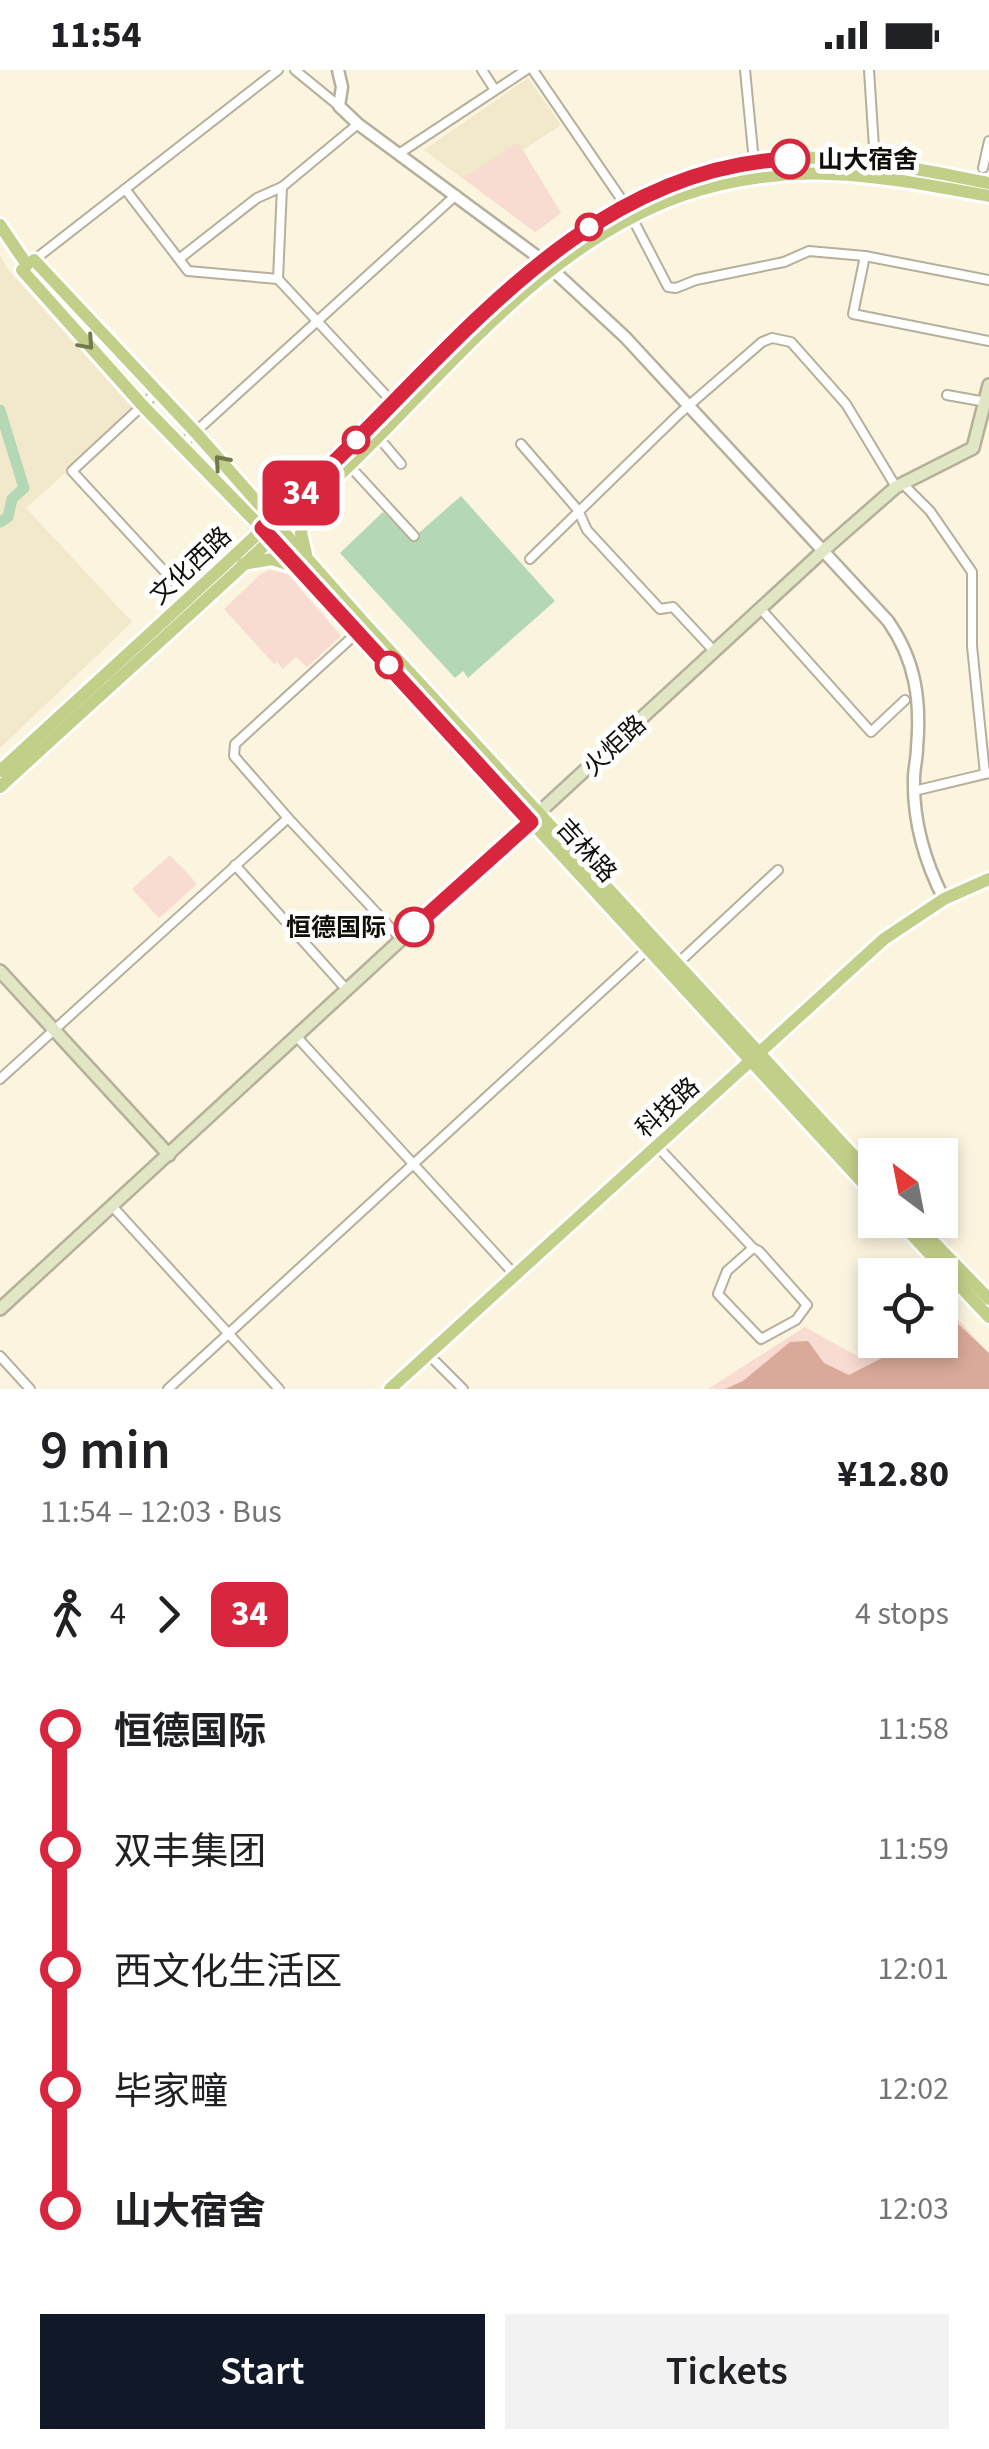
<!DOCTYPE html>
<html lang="en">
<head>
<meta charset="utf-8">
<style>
  body { margin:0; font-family:"Source Sans 3","Noto Sans SC",sans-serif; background:#f2f2f2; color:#202124; height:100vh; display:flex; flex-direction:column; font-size:38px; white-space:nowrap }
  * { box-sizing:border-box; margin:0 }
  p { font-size:32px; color:#757577 }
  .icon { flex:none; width:55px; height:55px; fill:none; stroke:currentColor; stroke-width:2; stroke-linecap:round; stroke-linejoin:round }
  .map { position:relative; height:1319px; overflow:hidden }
  .sheet { display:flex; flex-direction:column; background:#fff; flex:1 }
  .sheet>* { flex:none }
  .badge { padding:0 20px; border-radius:15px; font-size:35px; line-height:65px }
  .needle { width:65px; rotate:328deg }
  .buttons { position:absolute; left:858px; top:1068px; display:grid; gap:20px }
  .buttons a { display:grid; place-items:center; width:100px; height:100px; border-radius:0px; background:#fff; box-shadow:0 5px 15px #0003; font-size:50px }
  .map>.badge { position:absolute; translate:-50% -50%; box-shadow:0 0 0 5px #fff }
  .legs { display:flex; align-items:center; gap:15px; height:110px; padding:0 40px; font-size:32px }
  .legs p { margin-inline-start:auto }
  .head { display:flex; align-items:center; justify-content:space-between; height:170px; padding:0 40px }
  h1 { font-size:55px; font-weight:600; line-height:75px }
  .action { display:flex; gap:20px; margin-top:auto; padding:20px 40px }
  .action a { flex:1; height:115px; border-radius:0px; background:#111827; color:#fff; font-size:40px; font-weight:600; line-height:115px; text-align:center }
  .action a+a { background:#f2f2f2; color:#202124 }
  ul { padding:0 40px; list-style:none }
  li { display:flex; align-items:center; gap:35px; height:120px; font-size:38px }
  li i { display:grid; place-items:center; width:15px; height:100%; margin:0 12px; background:currentColor }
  li i::after { content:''; width:25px; height:25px; margin:-12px; border:8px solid; border-radius:50%; background:#fff }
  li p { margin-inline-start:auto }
  li:first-child i { background:linear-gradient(#0000 50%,currentColor 0) }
  li:last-child i { background:linear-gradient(currentColor 50%,#0000 0) }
  .status { display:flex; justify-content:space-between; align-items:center; height:70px; padding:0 50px; background:#fff; direction:ltr }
  .status svg { height:28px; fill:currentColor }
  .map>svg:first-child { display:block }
  .built { fill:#f2e9cc }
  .green { fill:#f8dbd1 }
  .forest { fill:#d9a999 }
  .water { fill:#b4d8b5 }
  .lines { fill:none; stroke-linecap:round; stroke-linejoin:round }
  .river { stroke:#b4d8b5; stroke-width:11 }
  .minor-casing { stroke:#b6af9b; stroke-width:12 }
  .tertiary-casing { stroke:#b6af9b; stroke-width:15 }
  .secondary-casing { stroke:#b6af9b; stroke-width:16 }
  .primary-casing { stroke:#fff; stroke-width:18 }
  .minor { stroke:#fff; stroke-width:8 }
  .tertiary { stroke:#fff; stroke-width:10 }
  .secondary { stroke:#e1e7c4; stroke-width:11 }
  .primary { stroke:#c2cf88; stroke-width:12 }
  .oneway { stroke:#72794e }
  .line-1-casing { stroke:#fff; stroke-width:22 }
  .line-1 { stroke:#d7263d; stroke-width:15 }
  .stop-1-dot { fill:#fff; stroke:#d7263d; stroke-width:5 }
  .labels { text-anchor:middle; stroke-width:10; stroke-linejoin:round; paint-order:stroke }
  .stop-label { font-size:25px; font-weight:bold; fill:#110f08; stroke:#fff; text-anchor:start }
  .street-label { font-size:25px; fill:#110f08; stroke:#fff }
</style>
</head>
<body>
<div class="status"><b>11:54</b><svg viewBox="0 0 49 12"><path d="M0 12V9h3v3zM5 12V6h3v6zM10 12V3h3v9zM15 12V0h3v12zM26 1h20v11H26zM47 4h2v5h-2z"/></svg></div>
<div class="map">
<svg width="989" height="1319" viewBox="0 0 989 1319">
  <rect width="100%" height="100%" fill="#fbf4de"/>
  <!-- built -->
  <g class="built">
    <polygon points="528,8 561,55 523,80 561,143 535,162 424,80"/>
    <polygon points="0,185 9,201 135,340 26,438 132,552 0,678"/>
  </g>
  <!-- green -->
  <g class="green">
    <polygon points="518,73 561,143 535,162 463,108"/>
    <polygon points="270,500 288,504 341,566 307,597 296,587 283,599 277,592 274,594 224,539 261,504"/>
    <polygon points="170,785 197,814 159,848 132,819"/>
    <polygon points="940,1229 989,1284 989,1319 708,1319 805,1257 859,1287 882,1270 940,1270"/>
  </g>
  <!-- forest -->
  <polygon class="forest" points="940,1237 989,1283 989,1319 725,1319 743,1311 790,1272 808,1271 824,1293 849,1305 882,1288 902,1270 940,1270"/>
  <!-- water -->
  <polygon class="water" points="461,426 555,531 468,608 463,601 455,608 340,483 383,442 412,469"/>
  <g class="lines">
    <!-- river -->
    <polyline class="river" points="0,340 24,418 12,429 8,447 0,452"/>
    <defs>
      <g id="minor">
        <polyline points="295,0 339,36"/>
        <polyline points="482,0 495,20"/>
        <polyline points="533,0 626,136 668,217 676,218 696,210 784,192 809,181 865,186 989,210"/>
        <polyline points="745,0 754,92"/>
        <polyline points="869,0 874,78 871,105"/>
        <polyline points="400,83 526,0"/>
        <polyline points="983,98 989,71"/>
        <polyline points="125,119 188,201 278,209 395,335"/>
        <polyline points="865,186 853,244 989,271"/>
        <polyline points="179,189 257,128 282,117 358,54"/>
        <polyline points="34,190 278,0"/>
        <polyline points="278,209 282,117"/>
        <polyline points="157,322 72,401 190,529"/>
        <polyline points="947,325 986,332"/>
        <polyline points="521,374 578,440 587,460 660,539 673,537 714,581"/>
        <polyline points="181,375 456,125"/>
        <polyline points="385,375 401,394"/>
        <polyline points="347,393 414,466"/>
        <polyline points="902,413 930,441 972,502 972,576 985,704"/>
        <polyline points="530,489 679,344 762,272 772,268 791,272 846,334 896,417"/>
        <polyline points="760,538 871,662 905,630"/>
        <polyline points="914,721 989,703"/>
        <polyline points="288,748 401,869"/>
        <polyline points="235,795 346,919"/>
        <polyline points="677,894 778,800"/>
        <polyline points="296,966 515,1205"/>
        <polyline points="0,1009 288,748 234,686 235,674 359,561"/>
        <polyline points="658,1077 753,1178 759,1181 807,1235 796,1250 761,1269 718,1224 727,1201 753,1178"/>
        <polyline points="113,1137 279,1319"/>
        <polyline points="428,1284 463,1319"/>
        <polyline points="0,1286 30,1319"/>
        <polyline points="168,1319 649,878"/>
      </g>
      <path id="tertiary" d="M338,0l4,17 -3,19 19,18 184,136 83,77 263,284c28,40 33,80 29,127 0,10 -3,20 -3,31 -1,41 11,83 30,120"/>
      <g id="secondary">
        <polyline points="0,901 169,1085"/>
        <polyline points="0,1239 824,480 896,417 973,378 989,315"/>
      </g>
      <g id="primary">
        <polyline points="0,155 27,195"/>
        <polyline points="34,190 197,364 365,554 875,1109"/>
        <polyline points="22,200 143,336 254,450 875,1126"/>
        <polyline points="306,484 301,463 308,436"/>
        <polyline points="243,494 272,489 296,497"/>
        <path d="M0,701c113,-104 228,-207 339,-314 120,-114 213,-242 381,-288 91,-25 180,-3 269,14"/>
        <path d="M0,717c117,-108 237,-213 351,-323 101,-98 195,-221 332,-269 110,-37 196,-19 306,1"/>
        <polyline points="898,1150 989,1247"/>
        <polyline points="912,1150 989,1229"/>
        <polyline points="390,1319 884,869 944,829 989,809"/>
      </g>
    </defs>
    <!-- minor casing -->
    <use href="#minor" class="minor-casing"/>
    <!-- tertiary casing -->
    <use href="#tertiary" class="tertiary-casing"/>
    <!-- secondary casing -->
    <use href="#secondary" class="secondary-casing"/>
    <!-- primary casing -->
    <use href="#primary" class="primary-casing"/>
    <!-- minor -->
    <use href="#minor" class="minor"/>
    <!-- tertiary -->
    <use href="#tertiary" class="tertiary"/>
    <!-- secondary -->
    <use href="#secondary" class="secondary"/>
    <!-- primary -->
    <use href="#primary" class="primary"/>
  </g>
  <!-- one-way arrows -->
  <defs><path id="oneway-chevron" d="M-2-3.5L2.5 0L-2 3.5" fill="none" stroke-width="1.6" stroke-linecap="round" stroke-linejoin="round" transform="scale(2.5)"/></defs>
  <g class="oneway">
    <use href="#oneway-chevron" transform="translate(87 273) rotate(48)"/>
    <use href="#oneway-chevron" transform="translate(221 392) rotate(-131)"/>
  </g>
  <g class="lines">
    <defs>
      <path id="line-1" d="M414,857l117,-105 -269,-294c26,-24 53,-47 78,-72 128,-125 255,-289 450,-297"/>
    </defs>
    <!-- line-1 casing -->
    <use href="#line-1" class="line-1-casing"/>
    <!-- line-1 -->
    <use href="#line-1" class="line-1"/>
  </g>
  <!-- markers -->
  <g class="stop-1-dot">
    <circle cx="790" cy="89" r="18"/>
    <circle cx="589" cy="157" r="12"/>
    <circle cx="356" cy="370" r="12"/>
    <circle cx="389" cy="595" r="12"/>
    <circle cx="414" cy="857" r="18"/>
  </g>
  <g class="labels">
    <!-- stop labels -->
    <g class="stop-label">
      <text x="818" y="98">山大宿舍</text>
      <text x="386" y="866" text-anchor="end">恒德国际</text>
    </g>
    <!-- street labels -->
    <g class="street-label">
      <text transform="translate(190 495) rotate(-43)" y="9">文化西路</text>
      <text transform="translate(614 675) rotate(-43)" y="9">火炬路</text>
      <text transform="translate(587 780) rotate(48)" y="9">吉林路</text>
      <text transform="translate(667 1037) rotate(-42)" y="9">科技路</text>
    </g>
  </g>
</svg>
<div class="buttons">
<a><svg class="needle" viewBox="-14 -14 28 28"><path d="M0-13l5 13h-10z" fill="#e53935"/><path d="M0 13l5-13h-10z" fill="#757577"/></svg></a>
<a><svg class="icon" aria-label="locate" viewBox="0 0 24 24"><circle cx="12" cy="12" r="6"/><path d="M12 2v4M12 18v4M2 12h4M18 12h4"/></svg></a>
</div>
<b class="badge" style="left:301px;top:423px;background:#d7263d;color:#fff">34</b>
</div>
<section class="sheet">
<div class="head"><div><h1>9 min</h1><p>11:54 – 12:03 · Bus</p></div><b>¥12.80</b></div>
<div class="legs"><svg class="icon" aria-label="walk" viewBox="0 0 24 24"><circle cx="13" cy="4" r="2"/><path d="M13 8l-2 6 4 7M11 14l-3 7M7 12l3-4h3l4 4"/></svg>4<svg class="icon" aria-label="forward" viewBox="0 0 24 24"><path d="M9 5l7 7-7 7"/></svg><b class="badge" style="background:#d7263d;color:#fff">34</b><p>4 stops</p></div>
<ul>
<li><i style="color:#d7263d"></i><b>恒德国际</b><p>11:58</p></li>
<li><i style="color:#d7263d"></i><span>双丰集团</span><p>11:59</p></li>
<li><i style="color:#d7263d"></i><span>西文化生活区</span><p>12:01</p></li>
<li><i style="color:#d7263d"></i><span>毕家疃</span><p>12:02</p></li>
<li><i style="color:#d7263d"></i><b>山大宿舍</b><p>12:03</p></li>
</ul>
<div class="action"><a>Start</a><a>Tickets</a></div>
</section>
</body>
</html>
